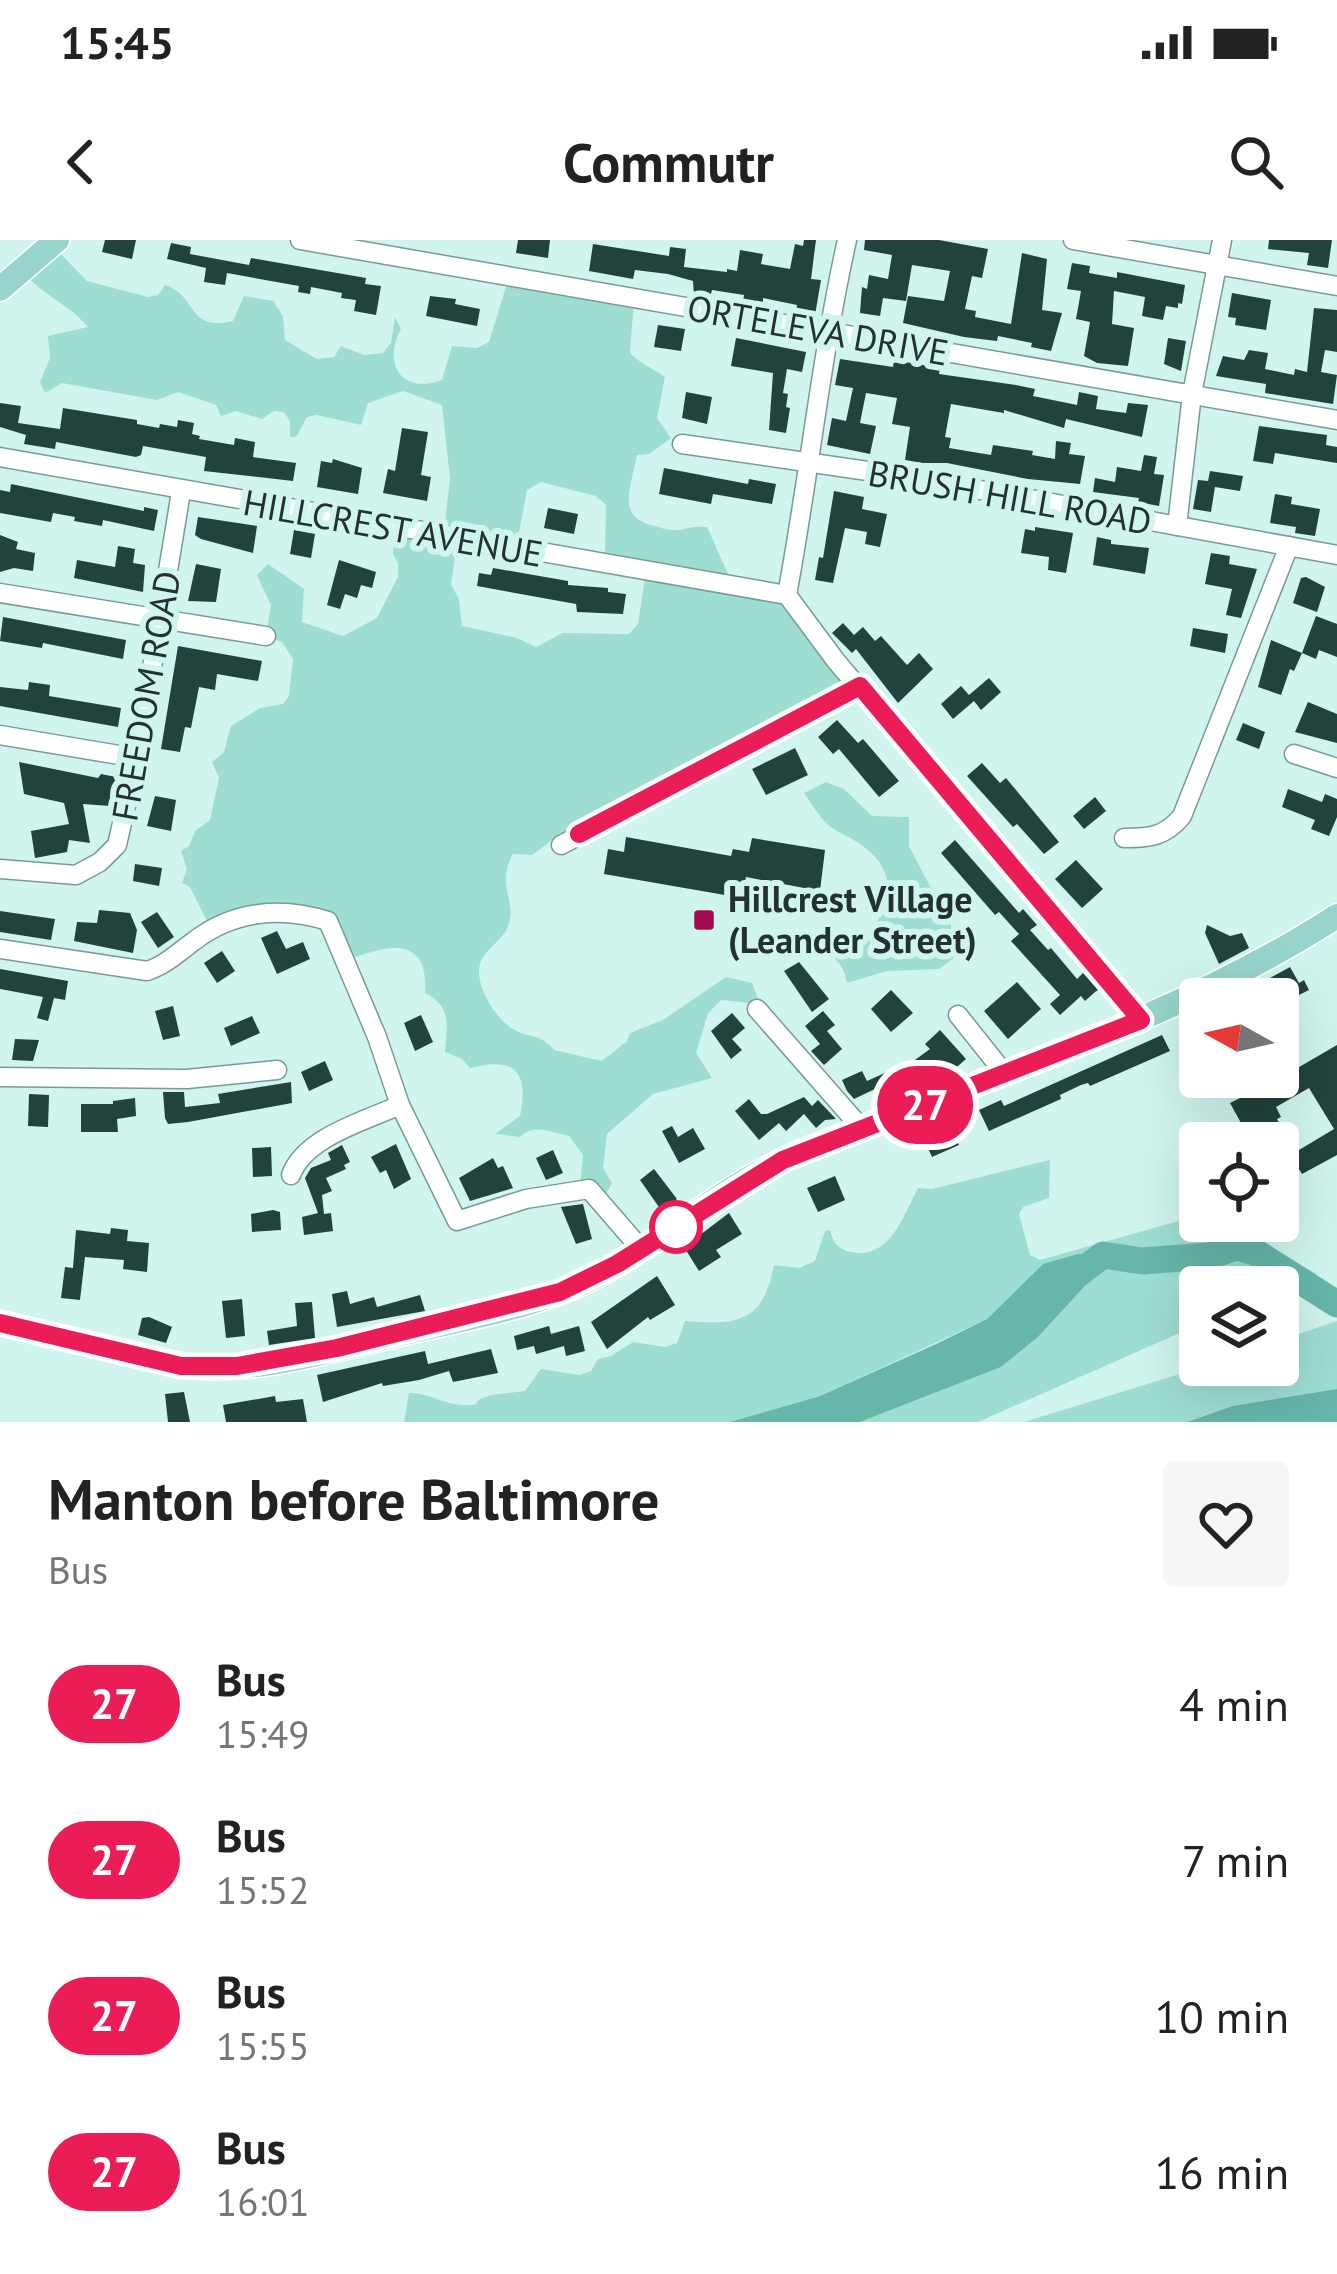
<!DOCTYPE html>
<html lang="en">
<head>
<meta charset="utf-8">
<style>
  body { margin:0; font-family:"PT Sans",sans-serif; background:#f6f6f6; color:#222; height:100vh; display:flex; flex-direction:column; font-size:45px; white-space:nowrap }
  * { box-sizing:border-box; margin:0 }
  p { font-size:39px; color:#767676 }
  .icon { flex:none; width:66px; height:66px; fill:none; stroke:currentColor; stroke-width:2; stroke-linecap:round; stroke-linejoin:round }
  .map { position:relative; height:1182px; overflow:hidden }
  .details { display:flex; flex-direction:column; background:#fff; flex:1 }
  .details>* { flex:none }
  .badge { padding:0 24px; border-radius:39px; font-size:42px; line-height:78px }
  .needle { width:78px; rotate:278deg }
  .fabs { position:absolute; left:1179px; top:738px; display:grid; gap:24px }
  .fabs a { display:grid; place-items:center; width:120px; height:120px; border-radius:12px; background:#fff; box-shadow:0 12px 48px #0002; font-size:60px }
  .map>.badge { position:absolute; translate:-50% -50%; box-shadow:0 0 0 6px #fff }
  .round { display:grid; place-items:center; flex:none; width:126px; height:126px; border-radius:12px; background:#f6f6f6 }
  .summary { display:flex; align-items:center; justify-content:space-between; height:204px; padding:0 48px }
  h1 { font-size:57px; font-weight:700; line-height:90px }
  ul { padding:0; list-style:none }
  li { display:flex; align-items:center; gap:36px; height:156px; padding:0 48px }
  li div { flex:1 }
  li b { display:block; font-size:45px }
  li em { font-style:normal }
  li .badge { min-width:132px; font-weight:700; text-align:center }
  .status { display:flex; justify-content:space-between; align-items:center; height:84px; padding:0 60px; background:#fff; direction:ltr }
  .status svg { height:33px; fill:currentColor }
  header { display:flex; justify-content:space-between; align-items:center; height:156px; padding:0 48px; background:#fff; font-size:54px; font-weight:700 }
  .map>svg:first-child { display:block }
  .green { fill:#9eddd2; fill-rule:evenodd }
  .water { fill:#66b6aa }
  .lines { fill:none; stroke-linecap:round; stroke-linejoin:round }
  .river { stroke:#66b6aa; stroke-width:27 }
  .building { fill:#22423d; fill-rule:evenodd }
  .minor-casing { stroke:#789b95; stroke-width:21 }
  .major-casing { stroke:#fff; stroke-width:27 }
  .minor { stroke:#fff; stroke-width:18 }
  .major { stroke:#97d4cb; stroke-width:24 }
  .line-casing { stroke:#fff; stroke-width:27 }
  .line { stroke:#ea1d57; stroke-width:18 }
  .poi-dot { fill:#a20d4f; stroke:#d0f5ee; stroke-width:4.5 }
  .stop-dot { fill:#fff; stroke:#ea1d57; stroke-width:6 }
  .labels { text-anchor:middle; stroke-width:12; stroke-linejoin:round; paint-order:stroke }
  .street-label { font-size:36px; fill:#24322f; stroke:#d0f5ee }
  .poi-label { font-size:36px; font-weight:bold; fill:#24322f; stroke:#d0f5ee; text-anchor:start }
</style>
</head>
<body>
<div class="status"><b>15:45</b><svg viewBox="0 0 49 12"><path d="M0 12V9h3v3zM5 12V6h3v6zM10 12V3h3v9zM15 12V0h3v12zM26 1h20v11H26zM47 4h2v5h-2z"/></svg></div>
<header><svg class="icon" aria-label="back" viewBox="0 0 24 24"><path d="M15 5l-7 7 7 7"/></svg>Commutr<svg class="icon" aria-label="search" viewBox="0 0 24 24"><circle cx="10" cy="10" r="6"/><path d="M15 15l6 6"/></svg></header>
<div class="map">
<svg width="1337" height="1182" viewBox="0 0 1337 1182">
  <rect width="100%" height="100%" fill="#d0f5ee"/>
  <!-- green -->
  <g class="green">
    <path d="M55,8l32,33 61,16 10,-2 7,-10c34,11 21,47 68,36l11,-25 29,5 10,15 2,24 32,19 17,-2 7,-11 23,9 19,-2 8,-10 4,-26 6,12c-19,35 1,66 41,51l10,-34 25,2 12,-6 20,-65 125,23 -4,53c9,10 24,16 35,24l-8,41 14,20 -22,16 -12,1c-6,34 -23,63 21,72 6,2 14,4 20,3 12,-2 16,-4 29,-3l25,56 53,11 67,93 -300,153 -20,15 -19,-1c-18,33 5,46 -5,72 -5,14 -24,24 -28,38 -6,21 16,55 33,65 15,9 29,5 41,21l48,11 25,-20 3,-8 33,-13 63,-43 26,6 8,21 -39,-4 -13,13 -12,40 16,25 -59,16 -46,40 -4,34 9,15 -8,14 -24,-10 3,-32 -14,-19c-17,-4 -36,-13 -49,1l-25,-3 25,-18c9,-44 -4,-60 -50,-48l-8,-9 -17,-7c2,-26 7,-46 -20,-59 4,-58 -37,-49 -76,-33l-23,-39 -25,-6 -90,14 -21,-42 -8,-4 5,-14 -6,-18 8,-5 6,-15 15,-11 9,-42 -7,-16 12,-10 7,-26 29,-18 23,-4 6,-8 4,-37 -11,-17 -16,-6 5,-31 -14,-30 11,-11 36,25 -2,33 41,14 34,-18 21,-41v-14l-5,-9 2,-27 49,4 6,-53 -8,-73 -39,-14 -35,12 -7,22 -44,-10 -10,2 -11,20h-6v-16l-6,-9 -10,-1 -12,8 -26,-8 -15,5 -5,-11 -38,-13 -21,8 -95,-17 -17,10 -5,-11 10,-24 -2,-22 40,-9c-18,-22 -41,-29 -62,-52zM541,242l55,14 10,9 -1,56 41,10 -8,53 -9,10 -66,-1 -27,14 -19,-9 -55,-12 -3,-26 -8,-16 7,-47 59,6 10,-53z"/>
    <path d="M826,542l18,7 28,27 37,1v29l26,50 14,7 2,24 9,8 20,4 -41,30 -52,2 -40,12c-5,-28 -22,-33 -48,-38l13,-5 51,-1c30,-31 37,-68 -3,-95 -11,-8 -23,-11 -33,-20 -9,-9 -16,-21 -23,-31z"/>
    <path d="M1050,920l-1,38 -26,9 -4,7 11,41 10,5 160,-45v6h18l99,53 -39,17v-4h-78v37l-222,98h-118l141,-55 37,-30 46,-50 -41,-23 -56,55 -167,77 -90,26h-326l5,-29c23,0 36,13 58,12 18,0 2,-2 18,-8 11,-4 28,-4 40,-6l16,-22 38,6 12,-4 7,-12 13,-3 22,-14 32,5 12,-4 8,-22c53,4 78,2 89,-56l25,3 16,-7 10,-30 5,-1c3,12 6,17 17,21 41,12 55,-32 71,-63l14,1z"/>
    <polygon points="1337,1081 1337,1182 1024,1182 1209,1125 1278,1125 1278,1101"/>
  </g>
  <!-- water -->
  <g class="water">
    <polygon points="1078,1014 1103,1015 1084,1047 1038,1097 1001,1127 860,1182 730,1182 820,1156 936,1104 987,1079 1043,1024"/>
    <polygon points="1337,1149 1337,1182 1187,1182 1233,1166"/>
  </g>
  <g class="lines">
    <!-- river -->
    <polyline class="river" points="1078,1034 1103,1015 1142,1021 1209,1016 1237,1007 1255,1012 1337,1064"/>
  </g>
  <!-- building -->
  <g class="building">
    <polygon points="105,0 136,0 132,19 102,12"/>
    <polygon points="518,0 550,0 548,18 516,13"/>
    <polygon points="804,0 816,0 811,39 821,40 815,75 796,72 797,65 763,58 763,64 743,62 744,55 712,50 710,57 694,55 693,41 668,34 635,30 633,39 589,31 593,4 669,16 670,7 686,9 684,27 727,32 727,29 737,31 740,10 763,14 761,24 790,29 795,4 803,6"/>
    <polygon points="865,0 939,0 988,9 982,38 972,36 965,69 976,71 975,77 1011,84 1022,13 1047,19 1042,70 1062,73 1051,111 1031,107 1032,103 998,96 997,101 964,97 903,83 908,56 944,61 950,31 912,25 906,61 883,58 880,76 860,73 862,47 867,49 869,35 888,39 892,15 864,10"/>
    <polygon points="1269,0 1332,0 1328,28 1307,25 1309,13 1268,9"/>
    <polygon points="171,3 191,7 190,14 249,25 251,18 366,38 365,44 381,46 376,75 354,71 356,60 341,58 342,53 311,47 310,54 298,52 299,46 227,33 225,45 204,42 206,28 167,19"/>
    <polygon points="1072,23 1090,26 1089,33 1117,38 1117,32 1185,45 1182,64 1178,63 1178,68 1166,66 1163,80 1142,76 1145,57 1114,51 1112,84 1134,88 1128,126 1097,123 1084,116 1090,82 1076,79 1081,51 1067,49"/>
    <polygon points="1232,53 1271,60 1266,90 1235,85 1236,78 1228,77"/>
    <polygon points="430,56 456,59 455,64 480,69 477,86 426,76"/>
    <polygon points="1314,68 1337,70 1337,112 1325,110 1321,132 1337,135 1333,164 1265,153 1266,144 1216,136 1223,116 1244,120 1249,110 1268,113 1265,129 1294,135 1295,129 1307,132"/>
    <polygon points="658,85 685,89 681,111 654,107"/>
    <polygon points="736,98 806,112 802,132 787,129 783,153 788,154 786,167 790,168 786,193 769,190 773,133 731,126"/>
    <polygon points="1168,98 1186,101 1181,131 1164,124"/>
    <polygon points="840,119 893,127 894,120 940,128 939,134 1016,145 1035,149 1033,156 1077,165 1079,152 1098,156 1096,169 1126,173 1128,163 1148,165 1142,197 1066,179 1064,188 1004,170 1004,173 951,164 945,197 951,198 949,208 991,215 993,205 1033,211 1032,215 1055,219 1056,201 1071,203 1069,214 1085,216 1080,244 1028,239 947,223 923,223 905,220 910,187 892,184 897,158 866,153 860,183 876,186 870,214 827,205 832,178 846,181 853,148 835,145"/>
    <polygon points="686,152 712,157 707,184 682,178"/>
    <polygon points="0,163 21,166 18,183 60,189 63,168 137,180 137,184 159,188 160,184 177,187 178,180 194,183 192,194 200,196 199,199 234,205 235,198 255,202 253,217 296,223 293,241 204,231 206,217 143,206 141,215 136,217 56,202 55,209 24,204 26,195 0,187"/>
    <polygon points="1259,186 1327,195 1326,205 1337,207 1337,223 1275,213 1273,224 1253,221"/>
    <polygon points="402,188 428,192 421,235 431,237 427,261 383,253 388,229 395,231"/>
    <polygon points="1144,215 1157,217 1154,234 1164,235 1159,266 1138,262 1139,258 1093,252 1095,238 1115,242 1117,227 1141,231"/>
    <polygon points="333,219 362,228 358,254 317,247 321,221 332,223"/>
    <polygon points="664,228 748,244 749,239 776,244 772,264 713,254 711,264 659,254"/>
    <polygon points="1210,231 1243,236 1240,251 1215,247 1211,272 1193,269 1198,240 1208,241"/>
    <polygon points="11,244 144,271 144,267 158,270 154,291 103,280 102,286 74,281 75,277 53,273 51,282 0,273 0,250 10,252"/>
    <polygon points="834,251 864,257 862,269 887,274 880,307 865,304 867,292 845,288 833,343 815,340 819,317 823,318"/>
    <polygon points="1275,254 1292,257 1291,264 1320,269 1315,296 1295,293 1296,287 1270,283"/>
    <polygon points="548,268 578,274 574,294 544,288"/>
    <polygon points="198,277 257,286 253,313 201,299 195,295"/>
    <polygon points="1035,287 1073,293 1066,333 1048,330 1049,317 1021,313 1025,289 1035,291"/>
    <polygon points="294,290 315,294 311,318 290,314"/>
    <polygon points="0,295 18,302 16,309 35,313 33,331 14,328 0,332"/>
    <polygon points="1097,297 1111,300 1111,304 1149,308 1145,334 1093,325"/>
    <polygon points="118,306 135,309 133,323 145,325 143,352 74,338 77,320 115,327"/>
    <polygon points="1211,313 1230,316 1229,324 1257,329 1241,378 1226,375 1232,349 1205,344"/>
    <polygon points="339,320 376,332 372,348 361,345 357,358 345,354 340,369 327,365"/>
    <polygon points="196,324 221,329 216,362 188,361"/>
    <polygon points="493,328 568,341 568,345 608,348 608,352 626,354 623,374 577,372 576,364 477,346 479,333 491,335"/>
    <polygon points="1306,337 1325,347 1317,372 1293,363 1301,338"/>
    <polygon points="1316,376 1337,384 1337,417 1319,410 1316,419 1302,413"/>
    <polygon points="3,377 126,400 123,419 43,403 42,408 0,401"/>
    <polygon points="843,383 854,395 863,387 875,401 881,396 907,425 919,413 933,429 898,463 856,409 852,413 832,393"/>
    <polygon points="1193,388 1228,394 1225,413 1190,406"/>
    <polygon points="1271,400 1302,413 1294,431 1290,429 1281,455 1258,447"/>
    <polygon points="178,406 262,421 258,441 217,434 215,450 199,447 191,488 185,487 180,512 161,509"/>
    <polygon points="989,438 1001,452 981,470 974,461 953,479 941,464 961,446 969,455"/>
    <polygon points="29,442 50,445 49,456 121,468 118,487 0,466 0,447 28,450"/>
    <polygon points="1308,462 1337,474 1337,503 1295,492"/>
    <polygon points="837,480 858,503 863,499 899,541 879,557 839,509 833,514 818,497"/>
    <polygon points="1243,483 1265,492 1259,509 1236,500"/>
    <polygon points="795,508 808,535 766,555 752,529"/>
    <polygon points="19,522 98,538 101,534 116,537 110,566 83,564 90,603 69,600 67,612 35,618 31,591 69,584 64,563 24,554"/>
    <polygon points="982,523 1000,543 1006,538 1059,602 1044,614 1017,584 1013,587 967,536"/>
    <polygon points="1288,549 1322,562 1325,554 1337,559 1337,577 1329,596 1311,589 1315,580 1282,567"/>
    <polygon points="155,556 176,560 171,591 147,586"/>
    <polygon points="1095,557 1106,571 1084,589 1073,576"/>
    <polygon points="626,597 731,616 733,609 749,612 752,598 825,610 820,651 746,637 742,658 604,634 608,609 624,612"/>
    <polygon points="955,600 1019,673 1023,669 1037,685 1030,690 1048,710 1051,708 1077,739 1083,733 1098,750 1095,752 1085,761 1081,756 1060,775 1050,764 1060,755 1011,701 1019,694 999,672 995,675 941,613"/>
    <polygon points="1076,620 1103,649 1082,668 1055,639"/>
    <polygon points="135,624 162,628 159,646 133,641"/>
    <polygon points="99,670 130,673 137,690 133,713 74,701 77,682 97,683"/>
    <polygon points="0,671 55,679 51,700 0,692"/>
    <polygon points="157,672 174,697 158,708 141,682"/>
    <polygon points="1207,685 1230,696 1242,693 1249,708 1219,724 1205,693"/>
    <polygon points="277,691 286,709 303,702 310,719 277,734 261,698"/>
    <polygon points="222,711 235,731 217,743 204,723"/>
    <polygon points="799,722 829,759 812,772 784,731"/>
    <polygon points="1290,727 1299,743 1304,740 1309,750 1283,763 1270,738"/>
    <polygon points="0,729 68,741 65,760 54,758 48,781 37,778 43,757 0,749"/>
    <polygon points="1017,742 1041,769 1008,799 984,771"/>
    <polygon points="891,750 913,773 891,792 871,769"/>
    <polygon points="173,766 180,796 163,800 155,771"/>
    <polygon points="823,771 835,785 827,791 842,809 824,825 811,811 820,804 805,786"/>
    <polygon points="732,773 745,788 732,799 742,810 731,819 711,791"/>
    <polygon points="421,775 433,802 415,811 404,783"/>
    <polygon points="252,776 260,793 231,806 224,788"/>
    <polygon points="940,790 966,819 950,833 943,824 911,851 881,863 875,849 854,859 847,851 842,840 862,831 867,841 887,832 889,839 930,809 925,804"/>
    <polygon points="1162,795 1170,811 1090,846 1088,843 1081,845 1060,855 1061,859 989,891 979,870 1001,860 1004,866"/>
    <polygon points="15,799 39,800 33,821 12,820"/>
    <path d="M1337,805v110l-35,19 -7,-11 -17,9v-29h-26l-22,-40 10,-5 -6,-9 10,-6 5,7 29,-13v-4l13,-8 3,5zM1309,848l25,41 -40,24 -17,-34 4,-2 -5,-10z"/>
    <polygon points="325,821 333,840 309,851 301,832"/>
    <polygon points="291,842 292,863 188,882 168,884 165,878 163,852 184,852 185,867 220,863 218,854"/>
    <polygon points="29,854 49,855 48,887 28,886"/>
    <polygon points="804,857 812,866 818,860 836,879 825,880 816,888 804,874 786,891 779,883 759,900 735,871 749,859 761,874 767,874"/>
    <polygon points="135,858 136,876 117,879 118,892 81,892 81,864 113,864 113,861"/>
    <polygon points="672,886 678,897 693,888 705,909 679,923 662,891"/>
    <polygon points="950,886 959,905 932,917 923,897"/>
    <polygon points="396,904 411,939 394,949 386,930 380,933 371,917"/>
    <polygon points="342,905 350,922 344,925 346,929 326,938 332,951 322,955 324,974 331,973 333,991 304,995 302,977 318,973 305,938 311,928 331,920 328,913"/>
    <polygon points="271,907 272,936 253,937 252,908"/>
    <polygon points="553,910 563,933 546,940 536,918"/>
    <polygon points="493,918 498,928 503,926 513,948 470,961 459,938"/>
    <polygon points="654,929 677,959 661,970 640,940"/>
    <polygon points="835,936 845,960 818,972 807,948"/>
    <polygon points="583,964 592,999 576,1004 561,967"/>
    <polygon points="273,970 280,972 281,990 252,992 251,974"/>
    <polygon points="729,973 742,994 716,1010 721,1017 699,1031 684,1007"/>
    <polygon points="111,988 128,990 127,1001 149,1003 147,1032 123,1029 124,1020 85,1017 80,1060 61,1058 65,1027 73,1028 76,990 110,994"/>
    <polygon points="657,1036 675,1065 650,1080 648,1077 607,1109 591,1082"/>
    <polygon points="347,1051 350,1064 374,1057 377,1067 420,1055 425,1071 337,1087 332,1054"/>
    <polygon points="242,1059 245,1096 226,1098 222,1061"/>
    <polygon points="312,1062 315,1098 269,1105 267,1091 297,1086 295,1063"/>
    <polygon points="149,1077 172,1087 166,1103 138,1095 142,1078"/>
    <polygon points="549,1086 551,1094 579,1086 585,1111 566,1116 564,1106 536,1114 534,1106 517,1110 514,1096"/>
    <polygon points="491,1109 498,1133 453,1142 449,1131 419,1140 383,1146 382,1143 323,1162 317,1135 425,1111 428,1124"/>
    <polygon points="184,1152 190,1182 168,1182 165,1154"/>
    <polygon points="275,1156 276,1162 303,1159 307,1182 226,1182 223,1165"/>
  </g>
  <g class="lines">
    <defs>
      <g id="minor">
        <polyline points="300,0 1337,180"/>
        <polyline points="1073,0 1337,46"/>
        <polyline points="682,204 909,237 1337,315"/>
        <polyline points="0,217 787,355"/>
        <polyline points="1177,286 1192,154 1222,0"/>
        <polyline points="0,353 266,396"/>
        <polyline points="787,355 836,421 1141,780"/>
        <path d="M787,355c22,-118 34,-238 60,-355"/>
        <polyline points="0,495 137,518"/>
        <polyline points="1294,514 1337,528"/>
        <path d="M1124,598c25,0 41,-1 58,-22l107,-270"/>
        <polyline points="561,605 860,446"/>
        <polyline points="0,629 76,635 100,622 117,605 137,518 181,252"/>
        <path d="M0,709l147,22c17,-5 32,-19 47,-30 39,-30 86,-35 134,-20l49,116 23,68 57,116 69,-22 63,-10 52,60"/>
        <polyline points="757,769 863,890"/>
        <polyline points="958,775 1005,834"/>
        <polyline points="0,837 187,839 277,830"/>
        <path d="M291,935c14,-38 74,-54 109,-70"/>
      </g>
      <g id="major">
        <polyline points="0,49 57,0"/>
        <path d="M0,1083l180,42c73,11 154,-16 224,-32 67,-16 139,-27 200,-61 66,-36 124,-89 193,-118 182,-76 373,-130 540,-238"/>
      </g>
    </defs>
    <!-- minor casing -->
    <use href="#minor" class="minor-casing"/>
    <!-- major casing -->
    <use href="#major" class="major-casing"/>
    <!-- minor -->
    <use href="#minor" class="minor"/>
    <!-- major -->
    <use href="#major" class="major"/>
  </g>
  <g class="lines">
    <defs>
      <polyline id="line" points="0,1083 181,1126 237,1126 337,1108 560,1052 617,1024 783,920 1141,780 860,446 579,594"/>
    </defs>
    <!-- line casing -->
    <use href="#line" class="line-casing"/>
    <!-- line -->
    <use href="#line" class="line"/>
  </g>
  <!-- markers -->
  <rect class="poi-dot" x="692" y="668" width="24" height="24" rx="6"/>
  <circle class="stop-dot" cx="676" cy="987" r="24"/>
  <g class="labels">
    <!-- street labels -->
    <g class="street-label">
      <text transform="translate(818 90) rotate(10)" y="13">ORTELEVA DRIVE</text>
      <text transform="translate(1010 257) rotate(10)" y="13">BRUSH HILL ROAD</text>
      <text transform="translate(393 288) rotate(10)" y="13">HILLCREST AVENUE</text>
      <text transform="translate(146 456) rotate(-80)" y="13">FREEDOM ROAD</text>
    </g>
    <!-- poi labels -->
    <g class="poi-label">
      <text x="728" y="672">Hillcrest Village<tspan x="728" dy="41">(Leander Street)</tspan></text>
    </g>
  </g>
</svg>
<div class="fabs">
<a><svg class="needle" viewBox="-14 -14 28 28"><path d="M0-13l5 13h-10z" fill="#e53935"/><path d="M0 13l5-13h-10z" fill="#767676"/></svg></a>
<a><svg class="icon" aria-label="locate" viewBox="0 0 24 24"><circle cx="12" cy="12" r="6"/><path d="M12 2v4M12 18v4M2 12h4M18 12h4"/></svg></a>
<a><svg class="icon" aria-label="layers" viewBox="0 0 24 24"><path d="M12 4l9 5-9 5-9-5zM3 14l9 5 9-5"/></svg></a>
</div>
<b class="badge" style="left:925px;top:865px;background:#ea1d57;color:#fff">27</b>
</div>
<section class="details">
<div class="summary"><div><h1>Manton before Baltimore</h1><p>Bus</p></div><a class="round"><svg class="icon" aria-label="heart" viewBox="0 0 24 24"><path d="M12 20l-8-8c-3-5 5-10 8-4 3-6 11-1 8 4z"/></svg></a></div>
<ul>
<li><span class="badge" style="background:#ea1d57;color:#fff">27</span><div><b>Bus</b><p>15:49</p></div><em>4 min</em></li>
<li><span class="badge" style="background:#ea1d57;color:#fff">27</span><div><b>Bus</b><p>15:52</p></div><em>7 min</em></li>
<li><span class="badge" style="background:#ea1d57;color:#fff">27</span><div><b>Bus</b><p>15:55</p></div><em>10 min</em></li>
<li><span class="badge" style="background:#ea1d57;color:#fff">27</span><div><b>Bus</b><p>16:01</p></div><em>16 min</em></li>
</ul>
</section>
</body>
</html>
